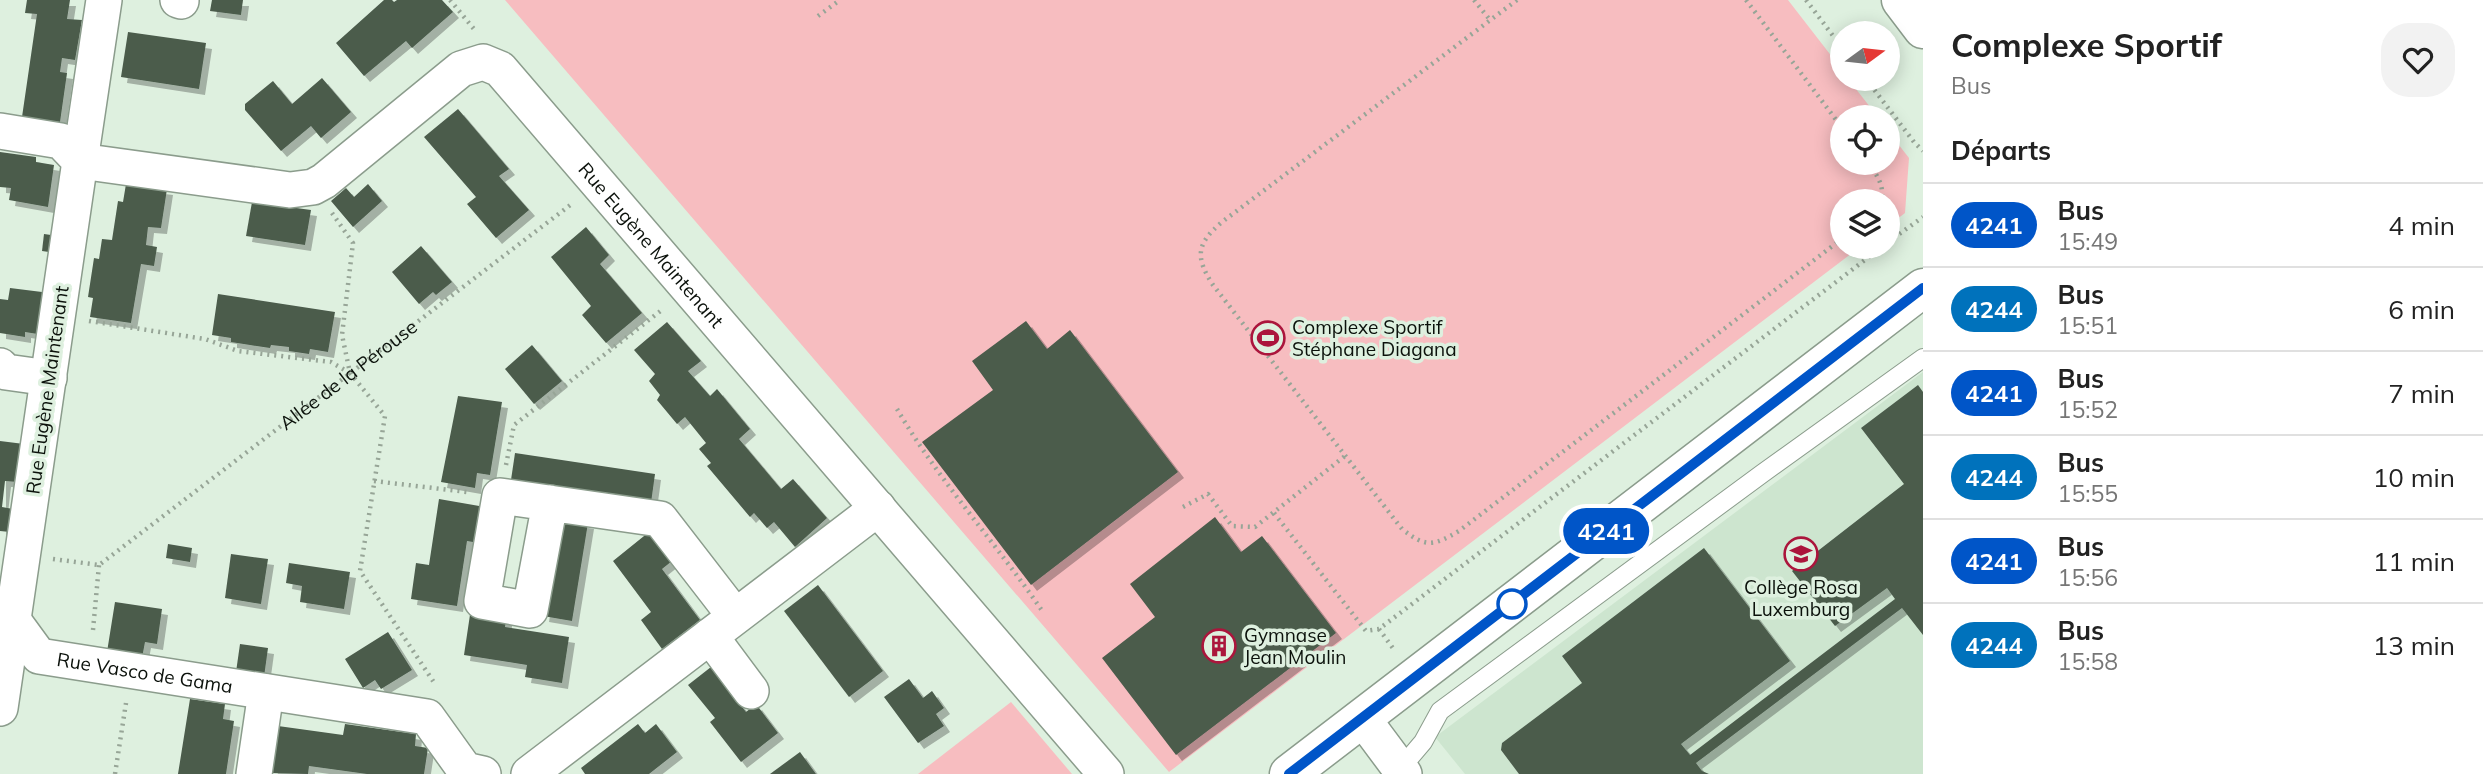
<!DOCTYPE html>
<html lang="fr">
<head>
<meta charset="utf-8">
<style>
  body { margin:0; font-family:Mulish,sans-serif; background:#f2f2f2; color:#222; height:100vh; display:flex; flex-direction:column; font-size:26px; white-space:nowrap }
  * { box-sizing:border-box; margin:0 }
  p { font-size:23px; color:#767676 }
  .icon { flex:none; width:38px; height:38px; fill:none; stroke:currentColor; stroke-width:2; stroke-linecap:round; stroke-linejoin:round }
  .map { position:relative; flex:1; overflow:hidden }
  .panel { display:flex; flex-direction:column; background:#fff; width:560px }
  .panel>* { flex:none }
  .badge { padding:0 14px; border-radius:23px; font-size:24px; line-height:46px }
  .needle { width:46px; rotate:75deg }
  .fabs { position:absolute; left:1830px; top:21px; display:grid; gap:14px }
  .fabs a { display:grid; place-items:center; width:70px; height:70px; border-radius:50%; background:#fff; box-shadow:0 4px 18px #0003; font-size:35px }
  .map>.badge { position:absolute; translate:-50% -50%; box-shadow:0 0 0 4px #fff }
  h2 { padding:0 28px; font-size:26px; line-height:63px }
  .round { display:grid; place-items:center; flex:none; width:74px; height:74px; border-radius:28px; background:#f2f2f2 }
  .overview { display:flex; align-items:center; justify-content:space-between; height:119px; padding:0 28px }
  h1 { font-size:33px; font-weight:700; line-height:52px }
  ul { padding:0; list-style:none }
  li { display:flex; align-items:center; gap:21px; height:84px; padding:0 28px; border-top:2px solid #e0e0e0 }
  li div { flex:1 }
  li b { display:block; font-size:26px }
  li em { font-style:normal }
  li .badge { min-width:77px; font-weight:700; text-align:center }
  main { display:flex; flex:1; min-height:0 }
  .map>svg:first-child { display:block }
  .built { fill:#cde5cf }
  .green { fill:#f7bdc0 }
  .building { fill:#4b5b4c; filter:url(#shadow) }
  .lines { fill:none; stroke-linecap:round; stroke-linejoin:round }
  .service-casing { stroke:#8b9c8c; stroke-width:20 }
  .minor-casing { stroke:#8b9c8c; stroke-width:38 }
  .tertiary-casing { stroke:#8b9c8c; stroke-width:41 }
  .path { stroke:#97a597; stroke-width:4.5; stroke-dasharray:2 5; stroke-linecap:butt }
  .service { stroke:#fff; stroke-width:18 }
  .minor { stroke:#fff; stroke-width:35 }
  .tertiary { stroke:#fff; stroke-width:38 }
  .line-casing { stroke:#fff; stroke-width:16 }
  .line { stroke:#0055c8; stroke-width:10 }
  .stop-dot { fill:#fff; stroke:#0055c8; stroke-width:3.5 }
  .labels { text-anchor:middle; stroke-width:7; stroke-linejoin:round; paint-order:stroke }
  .street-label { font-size:19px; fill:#0b110b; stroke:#def0df }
  .poi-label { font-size:19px; fill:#0b110b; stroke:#def0df; text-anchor:start }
</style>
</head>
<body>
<main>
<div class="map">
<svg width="1923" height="774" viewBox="0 0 1923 774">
  <defs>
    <filter id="shadow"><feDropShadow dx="6" dy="6" stdDeviation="0" flood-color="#0004"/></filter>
  </defs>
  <rect width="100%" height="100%" fill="#def0df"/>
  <!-- built -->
  <polygon class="built" points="1923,372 1923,774 1465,774 1435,737"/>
  <!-- green -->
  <g class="green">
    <polygon points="505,0 1788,0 1843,71 1843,79 1848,79 1878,117 1843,117 1843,163 1888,163 1888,131 1909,158 1905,213 1888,226 1888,201 1843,201 1843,247 1860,247 1169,772"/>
    <polygon points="1011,702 1072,774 918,774"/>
  </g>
  <!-- building -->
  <g class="building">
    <polygon points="27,0 70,0 67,19 82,20 75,60 62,58 60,72 67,73 60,122 22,117 37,14 25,13"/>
    <polygon points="212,0 243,0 241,15 210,11"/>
    <polygon points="384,0 392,0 394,2 397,0 442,0 453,12 412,48 406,41 364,76 336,43"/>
    <polygon points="128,32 206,43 199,89 121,77"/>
    <polygon points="322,78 351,112 321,138 311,126 281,151 245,110 245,104 273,81 292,104"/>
    <polygon points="458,109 509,169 499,176 529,210 496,238 467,204 476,197 424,137"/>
    <polygon points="0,152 36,157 36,162 54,165 48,207 9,200 11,188 0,187"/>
    <polygon points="126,184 167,189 161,228 148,227 146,245 157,247 154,266 141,264 131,323 90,317 93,298 88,297 94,258 99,259 102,239 112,240 118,201 123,202"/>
    <polygon points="368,184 382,201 353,227 331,201 346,188 354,197"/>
    <polygon points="252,202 311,210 305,245 246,236"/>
    <polygon points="586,227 609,255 600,264 642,313 606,343 582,315 591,306 551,257"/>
    <polygon points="44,234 58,236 56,253 42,251"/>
    <polygon points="421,246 452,282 436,295 433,292 419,304 392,272"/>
    <polygon points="10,288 50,293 44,335 25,332 25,337 0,333 0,299 8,300"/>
    <polygon points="218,294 335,312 328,352 310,349 309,354 289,351 289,347 271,345 270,348 250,345 231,342 231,338 212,335"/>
    <polygon points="1026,321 1047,349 1070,330 1178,472 1031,585 922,442 993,390 972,361"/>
    <polygon points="667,322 701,361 688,371 710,396 717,389 750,429 739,439 781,489 793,479 827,518 795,547 774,522 767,528 754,513 750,517 707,466 711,463 699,449 706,443 685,417 677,424 657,400 660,395 649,381 655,374 634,350"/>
    <polygon points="532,345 562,381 534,404 505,369"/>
    <polygon points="1918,385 1923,392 1923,635 1902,608 1696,763 1702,771 1709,774 1519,774 1501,750 1502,743 1582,683 1562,656 1704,548 1790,661 1681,744 1690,755 1895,599 1887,588 1835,626 1792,571 1904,484 1861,428"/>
    <polygon points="458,396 502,402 490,475 477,473 475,488 441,482"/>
    <polygon points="0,441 24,444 18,482 5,481 2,507 13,509 10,532 0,531"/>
    <polygon points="515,453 655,474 651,503 511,480"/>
    <polygon points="439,499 485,507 479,543 467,541 457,606 411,599 416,563 429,565"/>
    <polygon points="1215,517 1241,552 1262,536 1336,633 1176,755 1102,658 1155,617 1130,584"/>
    <polygon points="559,518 588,523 572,621 543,616"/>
    <polygon points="649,532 672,561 662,569 700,620 662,649 641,620 651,612 613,561"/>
    <polygon points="168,544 192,548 190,562 166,558"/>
    <polygon points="231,554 268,559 261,604 225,598"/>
    <polygon points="289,563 350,572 344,609 300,602 302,586 286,583"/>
    <polygon points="818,585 883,671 849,697 784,611"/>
    <polygon points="115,602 162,609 157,644 145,642 142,658 107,652"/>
    <polygon points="471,608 507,614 505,627 569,637 562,683 525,677 527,665 464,655"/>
    <polygon points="388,632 412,670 381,689 375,680 363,688 345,659"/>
    <polygon points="240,644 268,648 264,677 236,672"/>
    <polygon points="711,667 746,712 756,704 778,733 741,762 710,722 715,718 688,685"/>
    <polygon points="909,679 923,698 932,691 944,708 936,714 944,726 918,743 884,697"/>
    <polygon points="190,699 225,704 223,719 234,721 226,774 178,774"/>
    <polygon points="345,724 416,734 415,746 428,748 424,774 367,774 309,766 308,774 271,773 278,726 343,735"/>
    <polygon points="638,724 645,733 656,724 677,752 649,774 585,774 581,768"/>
    <polygon points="800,752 816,774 770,774"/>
  </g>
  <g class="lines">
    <defs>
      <polyline id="service" points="1400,769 1423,742 1440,711 1763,473 1923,358"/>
      <g id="minor">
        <path id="s2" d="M104,0l-24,161 210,29 23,-3 11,-6 137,-112 22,-7 17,7 606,705"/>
        <polyline points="178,0 181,1"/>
        <polyline points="0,131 61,141 80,161 0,708"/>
        <polyline points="0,366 6,372 49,378"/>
        <polyline points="550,503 530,610 482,601 500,496 660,519 735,616"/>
        <path id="s3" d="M2,618l10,1 27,37 388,61 38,53 18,4"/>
        <polyline points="710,636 751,691"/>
        <polyline points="1363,719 1404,774"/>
        <polyline points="254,774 266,692"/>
        <polyline points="529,774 878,508"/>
      </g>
      <g id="tertiary">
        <polyline points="1901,0 1923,29"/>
        <polyline points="1289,774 1923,288"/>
      </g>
    </defs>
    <!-- service casing -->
    <use href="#service" class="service-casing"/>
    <!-- minor casing -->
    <use href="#minor" class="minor-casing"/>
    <!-- tertiary casing -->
    <use href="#tertiary" class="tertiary-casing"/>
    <!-- path -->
    <g class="path">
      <polyline points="450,0 474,29"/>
      <polyline points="1474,0 1490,20"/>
      <path d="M1517,0l-295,222c-26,22 -27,35 -9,63l189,244c24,19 31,17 57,2l384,-293"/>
      <polyline points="1746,0 1843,129"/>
      <polyline points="1806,0 1843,49"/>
      <polyline points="818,16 840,0"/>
      <polyline points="1866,79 1914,142 1923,151"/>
      <path d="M1868,163c9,12 17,23 13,38"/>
      <polyline points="332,213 353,243 342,335 350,373 385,416 360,571 435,684"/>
      <polyline points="1888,242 1923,217"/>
      <polyline points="89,321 205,339 238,351 331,362 350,373"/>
      <path d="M897,409c42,72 99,134 146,203"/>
      <polyline points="506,465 514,425 663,309"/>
      <polyline points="374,481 467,492"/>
      <polyline points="1183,507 1208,494 1232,526 1255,527 1345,456"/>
      <polyline points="1274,513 1366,631 1379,629 1882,247"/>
      <path id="s1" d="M53,559l46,6 474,-362"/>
      <polyline points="1379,629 1395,651"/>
      <polyline points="93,630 99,565"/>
      <polyline points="115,774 126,703"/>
    </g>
    <!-- service -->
    <use href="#service" class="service"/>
    <!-- minor -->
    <use href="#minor" class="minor"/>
    <!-- tertiary -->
    <use href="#tertiary" class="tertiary"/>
  </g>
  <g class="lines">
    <defs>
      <polyline id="line" points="1289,774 1923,288"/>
    </defs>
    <!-- line casing -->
    <use href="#line" class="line-casing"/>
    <!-- line -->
    <use href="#line" class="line"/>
  </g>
  <!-- icons -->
  <defs>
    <symbol id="stadium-ring" viewBox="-11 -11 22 22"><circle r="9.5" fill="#def0df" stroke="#ab153c" stroke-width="1.5"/><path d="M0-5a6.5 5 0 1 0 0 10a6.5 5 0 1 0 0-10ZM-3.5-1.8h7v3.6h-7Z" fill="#ab153c"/></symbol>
    <symbol id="school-ring" viewBox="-11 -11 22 22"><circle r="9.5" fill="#def0df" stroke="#ab153c" stroke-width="1.5"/><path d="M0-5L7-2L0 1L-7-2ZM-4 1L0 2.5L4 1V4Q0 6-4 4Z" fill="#ab153c"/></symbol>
    <symbol id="building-ring" viewBox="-11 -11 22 22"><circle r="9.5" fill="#def0df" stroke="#ab153c" stroke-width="1.5"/><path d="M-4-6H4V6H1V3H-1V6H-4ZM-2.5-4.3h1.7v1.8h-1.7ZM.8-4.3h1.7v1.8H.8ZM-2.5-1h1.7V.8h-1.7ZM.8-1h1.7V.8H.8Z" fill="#ab153c"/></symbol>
  </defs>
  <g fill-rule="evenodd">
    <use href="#stadium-ring" x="1249" y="319" width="38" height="38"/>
    <use href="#school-ring" x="1782" y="535" width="38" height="38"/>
    <use href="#building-ring" x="1200" y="627" width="38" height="38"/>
  </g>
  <!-- markers -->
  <circle class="stop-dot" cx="1512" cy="604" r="14"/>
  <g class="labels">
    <!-- street labels -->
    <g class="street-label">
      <text dy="7" stroke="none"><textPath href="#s2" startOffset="861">Rue Eugène Maintenant</textPath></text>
      <text dy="7" stroke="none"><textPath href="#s1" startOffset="360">Allée de la Pérouse</textPath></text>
      <text transform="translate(47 390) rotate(-82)" y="7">Rue Eugène Maintenant</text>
      <text dy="7" stroke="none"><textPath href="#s3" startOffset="163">Rue Vasco de Gama</textPath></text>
    </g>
    <!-- poi labels -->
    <g class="poi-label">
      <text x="1292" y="334">Complexe Sportif<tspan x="1292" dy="22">Stéphane Diagana</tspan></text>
      <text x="1801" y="594" text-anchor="middle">Collège Rosa<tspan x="1801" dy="22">Luxemburg</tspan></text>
      <text x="1244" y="642">Gymnase<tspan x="1244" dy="22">Jean Moulin</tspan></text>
    </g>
  </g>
</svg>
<div class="fabs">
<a><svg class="needle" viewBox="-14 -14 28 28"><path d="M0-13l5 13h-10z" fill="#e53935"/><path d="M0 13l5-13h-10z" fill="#767676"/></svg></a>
<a><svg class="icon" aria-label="locate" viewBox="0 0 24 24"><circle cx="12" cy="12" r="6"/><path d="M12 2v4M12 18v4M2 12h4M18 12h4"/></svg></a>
<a><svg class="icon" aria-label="layers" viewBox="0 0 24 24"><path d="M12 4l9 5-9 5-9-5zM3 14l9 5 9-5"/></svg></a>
</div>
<b class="badge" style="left:1606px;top:531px;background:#0055c8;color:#fff">4241</b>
</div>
<section class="panel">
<div class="overview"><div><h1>Complexe Sportif</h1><p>Bus</p></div><a class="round"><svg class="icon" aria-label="heart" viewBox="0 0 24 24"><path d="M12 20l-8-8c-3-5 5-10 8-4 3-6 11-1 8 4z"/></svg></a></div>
<h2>Départs</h2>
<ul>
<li><span class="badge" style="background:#0055c8;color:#fff">4241</span><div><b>Bus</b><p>15:49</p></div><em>4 min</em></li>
<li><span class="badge" style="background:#0072bc;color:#fff">4244</span><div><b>Bus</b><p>15:51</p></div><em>6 min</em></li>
<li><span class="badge" style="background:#0055c8;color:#fff">4241</span><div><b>Bus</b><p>15:52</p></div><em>7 min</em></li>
<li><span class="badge" style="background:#0072bc;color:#fff">4244</span><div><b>Bus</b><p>15:55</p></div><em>10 min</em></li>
<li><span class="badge" style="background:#0055c8;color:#fff">4241</span><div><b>Bus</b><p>15:56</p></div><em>11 min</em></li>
<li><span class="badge" style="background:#0072bc;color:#fff">4244</span><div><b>Bus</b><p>15:58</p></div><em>13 min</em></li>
</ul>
</section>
</main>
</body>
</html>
